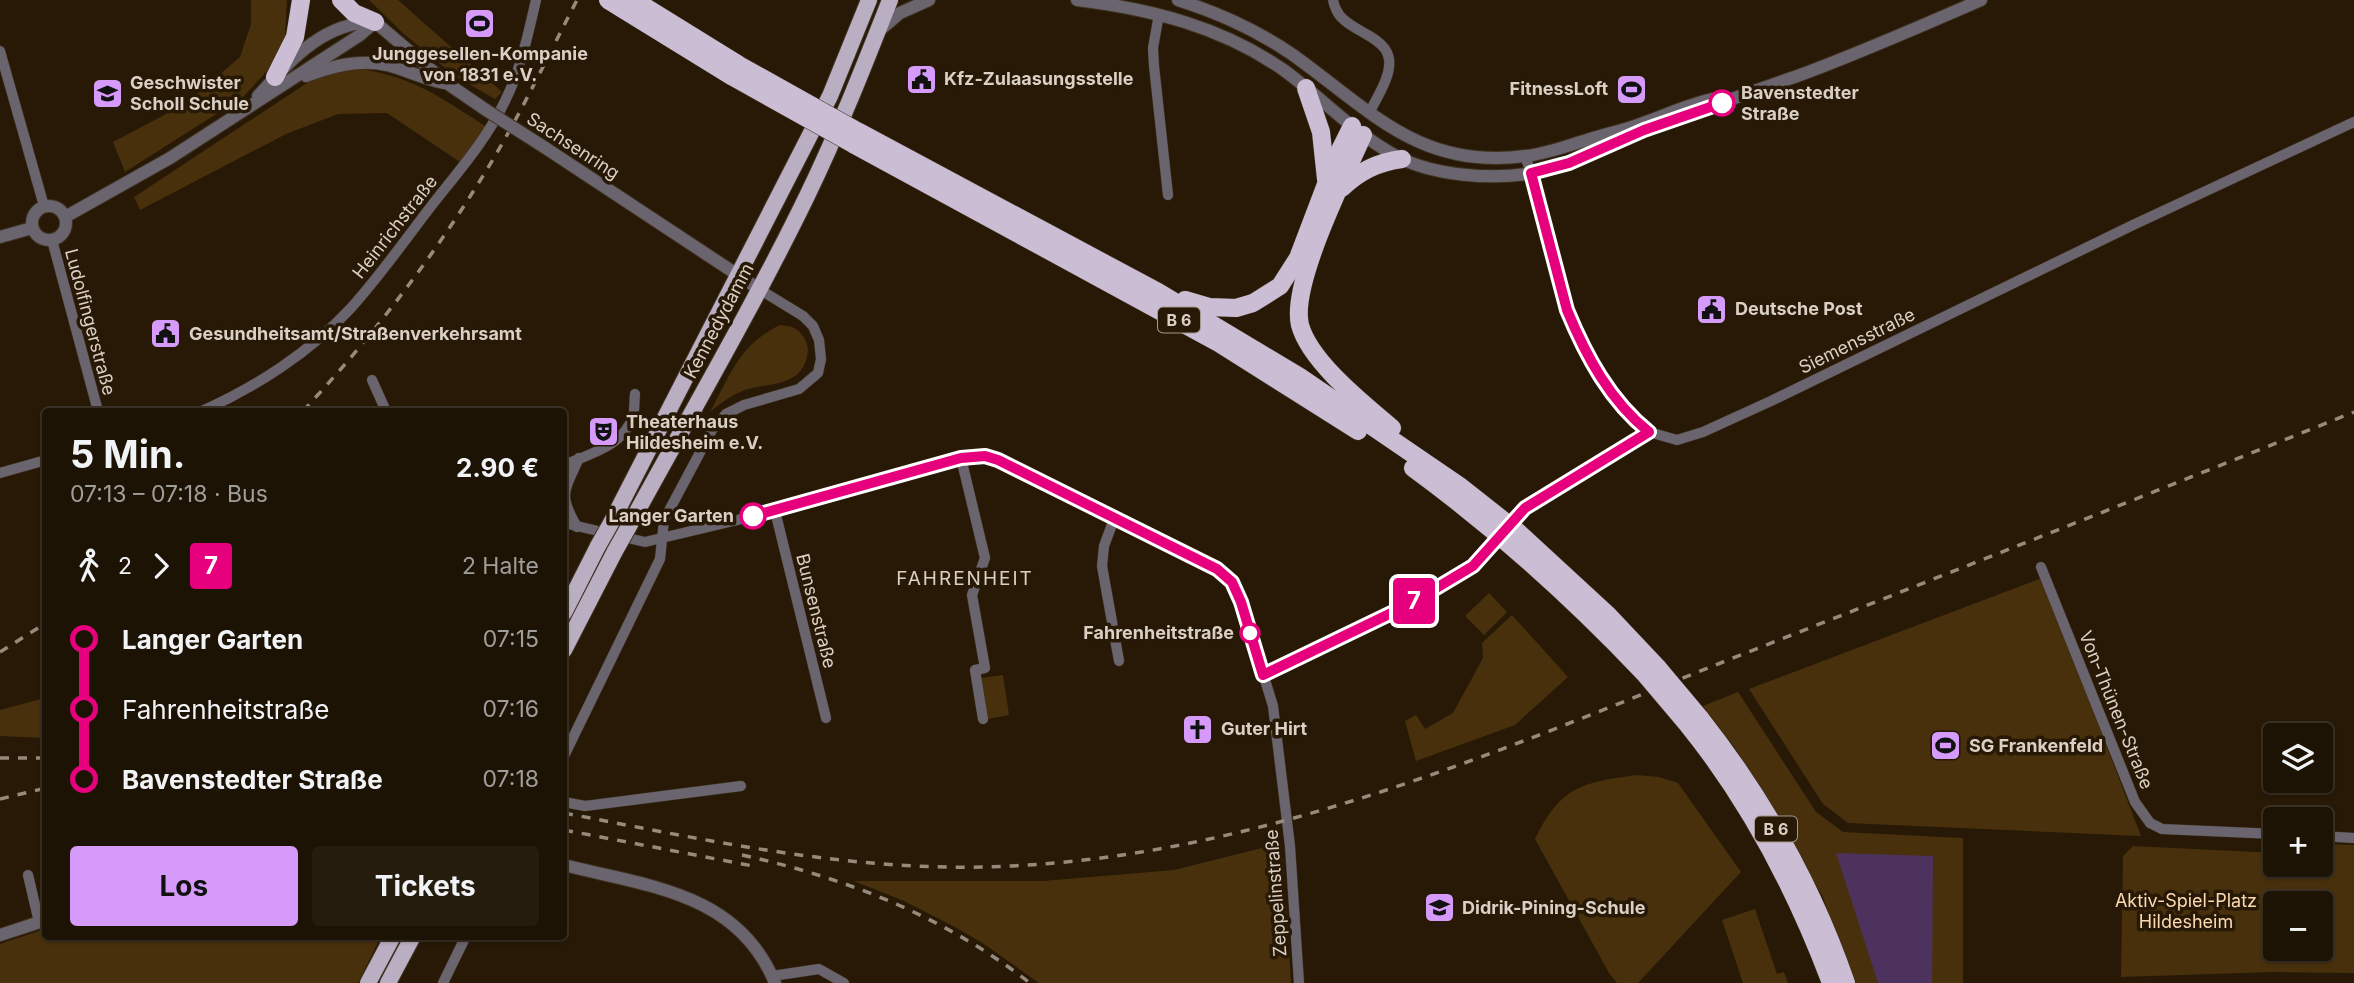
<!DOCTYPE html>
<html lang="de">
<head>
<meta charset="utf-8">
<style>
  body { margin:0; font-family:Inter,sans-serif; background:#251c0e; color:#f1f3f6; height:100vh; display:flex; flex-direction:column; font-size:26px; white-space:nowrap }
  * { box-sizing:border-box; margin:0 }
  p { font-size:23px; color:#a09e9a }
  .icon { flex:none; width:38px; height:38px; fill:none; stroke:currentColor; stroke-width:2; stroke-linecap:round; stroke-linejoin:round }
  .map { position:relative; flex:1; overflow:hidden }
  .panel { position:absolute; left:42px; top:408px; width:525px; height:532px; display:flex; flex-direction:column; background:#1d1304; border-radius:7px; box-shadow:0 2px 5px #0004,0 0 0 2px #3b3226 }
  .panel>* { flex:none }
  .badge { padding:0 14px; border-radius:5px; font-size:24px; line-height:46px }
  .buttons { position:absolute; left:2263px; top:723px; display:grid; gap:14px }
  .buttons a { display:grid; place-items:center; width:70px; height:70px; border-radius:7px; background:#1d1304; box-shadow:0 2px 5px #0004,0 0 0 2px #3b3226; font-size:35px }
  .map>.badge { position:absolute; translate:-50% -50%; box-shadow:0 0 0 4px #fff }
  .legs { display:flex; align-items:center; gap:10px; height:77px; padding:0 28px; font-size:23px }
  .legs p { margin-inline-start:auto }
  .head { display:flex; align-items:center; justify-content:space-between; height:119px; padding:0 28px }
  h1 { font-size:38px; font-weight:700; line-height:52px }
  .action { display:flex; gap:14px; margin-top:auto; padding:14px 28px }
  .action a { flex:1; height:80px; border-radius:7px; background:#d69bfa; color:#111; font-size:28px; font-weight:700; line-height:80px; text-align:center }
  .action a+a { background:#251c0e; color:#f1f3f6 }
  ul { padding:0 28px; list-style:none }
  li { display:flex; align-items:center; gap:24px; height:70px; font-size:26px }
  li i { display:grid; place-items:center; width:10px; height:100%; margin:0 9px; background:currentColor }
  li i::after { content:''; width:18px; height:18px; margin:-9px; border:5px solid; border-radius:50%; background:#1d1304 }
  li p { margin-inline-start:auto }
  li:first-child i { background:linear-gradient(#0000 50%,currentColor 0) }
  li:last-child i { background:linear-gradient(currentColor 50%,#0000 0) }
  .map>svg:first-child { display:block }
  .green { fill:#48300c; fill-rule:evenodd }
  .water { fill:#4c325c }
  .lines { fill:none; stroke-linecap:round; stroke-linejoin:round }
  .minor-casing { stroke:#403321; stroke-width:11 }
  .tertiary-casing { stroke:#403321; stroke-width:14 }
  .primary-casing { stroke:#403321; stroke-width:18 }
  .trunk-casing { stroke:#403321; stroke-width:19 }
  .minor { stroke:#6a646e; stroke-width:10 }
  .tertiary { stroke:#6a646e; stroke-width:12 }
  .primary { stroke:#baaec3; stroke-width:16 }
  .trunk { stroke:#cabdd4; stroke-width:18 }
  .rail { stroke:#958a7c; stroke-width:3.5; stroke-dasharray:9 9; stroke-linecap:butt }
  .tertiary-bridge-casing { stroke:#403321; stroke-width:14; stroke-linecap:butt }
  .primary-bridge-casing { stroke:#403321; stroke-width:18; stroke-linecap:butt }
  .trunk-bridge-casing { stroke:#403321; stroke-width:19; stroke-linecap:butt }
  .tertiary-bridge { stroke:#6a646e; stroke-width:12 }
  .primary-bridge { stroke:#baaec3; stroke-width:16 }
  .trunk-bridge { stroke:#cabdd4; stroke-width:18 }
  .line-1-casing { stroke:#fff; stroke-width:16 }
  .line-1 { stroke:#e6007e; stroke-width:10 }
  .stop-1-dot { fill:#fff; stroke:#e6007e; stroke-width:3.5 }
  .labels { text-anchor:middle; stroke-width:7; stroke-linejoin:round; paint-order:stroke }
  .shield { fill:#271906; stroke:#a4998c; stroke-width:2 }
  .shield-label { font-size:16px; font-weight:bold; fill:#dad0c5 }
  .poi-label { font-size:18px; font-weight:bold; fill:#dad0c5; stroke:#271906; text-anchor:start }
  .stop-label { font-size:18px; font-weight:bold; fill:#dad0c5; stroke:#271906; text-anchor:end }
  .street-label { font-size:18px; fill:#dad0c5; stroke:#271906 }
  .park-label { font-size:18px; fill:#fbdab3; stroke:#271906 }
  .neighbourhood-label { font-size:19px; letter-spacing:2px; fill:#dad0c5; stroke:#271906 }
</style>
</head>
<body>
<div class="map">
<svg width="2354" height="983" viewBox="0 0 2354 983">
  <rect width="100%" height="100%" fill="#271906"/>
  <!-- green -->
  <g class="green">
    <polygon points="251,0 287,0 285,38 268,70 243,97 125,172 113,142 185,104 240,57 251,24"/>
    <polygon points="369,0 398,0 502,92 495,99 455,76 404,34"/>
    <path d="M361,69c56,9 83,31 129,60l-24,37 -79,-53 -49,1 -52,20 -146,76 -6,-13 179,-118 19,-7z"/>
    <path d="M780,325c10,1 17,2 23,11 5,8 6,13 4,21 -7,29 -36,26 -59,32 -15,5 -26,13 -38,23 21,-38 29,-67 70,-87z"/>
    <polygon points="2042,578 2141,836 1848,823 1823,804 1749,689"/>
    <polygon points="1489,593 1507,612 1484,635 1465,616"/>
    <polygon points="1512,615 1568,677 1515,725 1416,761 1405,721 1416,715 1425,729 1453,713 1483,658 1482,643"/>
    <polygon points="1003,675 1009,715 988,719 981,678"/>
    <polygon points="1738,692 1816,812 1843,832 1963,838 1963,983 1850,983 1823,897 1735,748 1703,706"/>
    <polygon points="45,698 45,738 0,736 0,710"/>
    <path d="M1636,775l23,2 19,6 63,89 -103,111h-21l-8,-10 -74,-134c26,-53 46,-56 101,-64z"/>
    <polygon points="1282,843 1291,983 1039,983 984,944 955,927 904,901 854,881 1043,881 1174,870"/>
    <path d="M2321,844l33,1v128l-81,-1 -152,5 2,-121 10,-10 142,7v11h45zM2275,903h45v45h-45z"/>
    <polygon points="1755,909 1777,974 1784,972 1788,983 1743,983 1722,920"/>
    <polygon points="45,929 46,936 381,936 358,983 0,983 0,944"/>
  </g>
  <!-- water -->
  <polygon class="water" points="1836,853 1933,856 1932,983 1878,983"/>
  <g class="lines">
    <defs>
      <g id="minor">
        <path d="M1333,0c1,6 5,15 10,19 19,18 58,21 43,60 -4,11 -11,23 -17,34"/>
        <polyline points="1159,14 1153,48 1154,66 1168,195"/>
        <polyline points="0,51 44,206"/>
        <polyline points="1525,156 1537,190 1567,310 1606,386 1629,416 1649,432 1677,440 1703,432 1771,401 2133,225 2354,122"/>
        <polyline points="52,240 98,411"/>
        <polyline points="372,380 386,411"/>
        <path d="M202,411c54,-24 108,-59 148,-102 30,-33 55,-69 82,-104 26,-33 55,-66 73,-104 16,-32 23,-67 31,-101"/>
        <polyline points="961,458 985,558 972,595 985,668 975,670 983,719"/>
        <path d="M564,465c25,-11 60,-19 69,-49 2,-7 1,-15 2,-22"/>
        <polyline points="0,473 46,460"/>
        <polyline points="775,511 826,718"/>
        <polyline points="1114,519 1104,546 1102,566 1119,661"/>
        <polyline points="564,523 645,542 775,511 961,458 985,456 998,459 1217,569 1232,582 1241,602 1273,706 1290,846 1299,983"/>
        <path d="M577,527c-19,-33 -13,-35 2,-69"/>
        <polyline points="2041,567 2135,802 2150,823 2162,829 2275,834"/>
        <polyline points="1263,675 1367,624"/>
        <polyline points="564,756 660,559 664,520 712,430 726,414 744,405 799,389 818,373 821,359 819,340 813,326 803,316 759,289"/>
        <polyline points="564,802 585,806 741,786"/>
        <polyline points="2320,836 2354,838"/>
        <polyline points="28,875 39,922"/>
        <polyline points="772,976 819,969 844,983"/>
        <polyline points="443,983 466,936"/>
      </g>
      <g id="tertiary">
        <path d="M1077,0c74,9 146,27 208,71 38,28 71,64 113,86 37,19 94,23 135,16 40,-8 75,-29 113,-43 51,-19 103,-37 154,-55 62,-23 121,-49 181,-75"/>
        <path d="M1178,0c41,13 79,30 115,55 77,55 127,115 232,101 21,-2 41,-10 62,-16 18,-6 38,-10 56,-17 26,-9 48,-20 75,-25"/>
        <polyline points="880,30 900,13 929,0"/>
        <path d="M306,76c27,-10 52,-17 81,-11 19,5 37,14 57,18"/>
        <path d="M258,96c33,-36 65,-74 117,-74l73,62 38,26"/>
        <polyline points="544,147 759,289"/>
        <circle cx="49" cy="223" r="17"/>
        <polyline points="65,217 170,158 360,35 375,22"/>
        <polyline points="0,237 32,228"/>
        <path d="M564,865c82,21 174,27 211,118"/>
        <polyline points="0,935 46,920"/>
      </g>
      <g id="primary">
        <polyline points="611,523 830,96 869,0"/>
        <path d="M628,528c60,-110 124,-219 179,-332 31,-64 57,-130 83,-196"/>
        <polyline points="564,613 598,546"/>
        <polyline points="564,650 615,551"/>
        <polyline points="368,983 393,936"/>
        <polyline points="388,983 413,936"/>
      </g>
      <g id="trunk">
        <polyline points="341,0 354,13 375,22"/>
        <polyline points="275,77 295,37 301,0"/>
        <polyline points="1306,88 1321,132 1326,179"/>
        <polyline points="859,132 1158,292 1300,377 1461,487 1518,532 1607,614 1658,668"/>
        <path d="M1363,135c-18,41 -73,149 -63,190 10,37 64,79 92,103"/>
        <polyline points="853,144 1217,342 1358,431"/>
        <path d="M1342,188c17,-17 36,-26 60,-29"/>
        <polyline points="1185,300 1209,307 1236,308 1253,303 1280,286 1298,258 1336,158 1352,126"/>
        <path d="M1413,468c86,63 158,128 231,205"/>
        <path d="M1700,718c63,80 113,169 146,265"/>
        <path d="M1688,725c63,78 108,165 143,258"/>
      </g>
    </defs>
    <!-- minor casing -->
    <use href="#minor" class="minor-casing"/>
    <!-- tertiary casing -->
    <use href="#tertiary" class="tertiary-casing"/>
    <!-- primary casing -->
    <use href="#primary" class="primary-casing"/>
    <!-- trunk casing -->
    <use href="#trunk" class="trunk-casing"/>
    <!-- minor -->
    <use href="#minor" class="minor"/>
    <!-- tertiary -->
    <use href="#tertiary" class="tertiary"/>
    <!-- primary -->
    <use href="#primary" class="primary"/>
    <!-- trunk -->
    <use href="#trunk" class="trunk"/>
    <!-- rail -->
    <g class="rail">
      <path d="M303,411c73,-78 138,-164 192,-255 30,-51 55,-104 82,-156"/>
      <polyline points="0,652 46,623"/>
      <polyline points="0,758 46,758"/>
      <polyline points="0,799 46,788"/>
      <path d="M564,813c147,28 296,61 447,53 251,-12 483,-113 712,-204 211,-83 421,-166 631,-250"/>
      <polyline points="564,830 753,866"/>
      <path d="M742,855c105,23 203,62 288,128"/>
    </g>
    <defs>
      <polyline id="tertiary-bridge" points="486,110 544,147"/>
      <g id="primary-bridge">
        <polyline points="598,546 611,523"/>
        <polyline points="615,551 628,528"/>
      </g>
      <g id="trunk-bridge">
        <polyline points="608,0 733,77 853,144"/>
        <polyline points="634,0 739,65 859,132"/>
        <polyline points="1658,668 1700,718"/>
        <polyline points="1644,673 1688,725"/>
      </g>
    </defs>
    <!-- tertiary-bridge casing -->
    <use href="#tertiary-bridge" class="tertiary-bridge-casing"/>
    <!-- primary-bridge casing -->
    <use href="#primary-bridge" class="primary-bridge-casing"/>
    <!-- trunk-bridge casing -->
    <use href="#trunk-bridge" class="trunk-bridge-casing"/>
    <!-- tertiary-bridge -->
    <use href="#tertiary-bridge" class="tertiary-bridge"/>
    <!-- primary-bridge -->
    <use href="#primary-bridge" class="primary-bridge"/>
    <!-- trunk-bridge -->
    <use href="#trunk-bridge" class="trunk-bridge"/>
  </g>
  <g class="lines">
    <defs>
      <path id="line-1" d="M753,516l208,-58 24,-2 13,4 219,109 15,13 9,20 22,73 145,-70 65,-39 52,-58 124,-76c-39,-31 -63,-76 -82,-122l-36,-137 38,-10 75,-33 78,-27"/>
    </defs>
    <!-- line-1 casing -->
    <use href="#line-1" class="line-1-casing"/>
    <!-- line-1 -->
    <use href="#line-1" class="line-1"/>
  </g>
  <!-- icons -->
  <defs>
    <symbol id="stadium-square" viewBox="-11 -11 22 22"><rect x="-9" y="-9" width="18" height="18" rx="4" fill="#d69bfa" stroke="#271906"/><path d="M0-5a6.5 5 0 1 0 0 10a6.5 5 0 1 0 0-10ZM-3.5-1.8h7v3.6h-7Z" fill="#111"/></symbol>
    <symbol id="civic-square" viewBox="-11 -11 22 22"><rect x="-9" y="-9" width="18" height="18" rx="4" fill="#d69bfa" stroke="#271906"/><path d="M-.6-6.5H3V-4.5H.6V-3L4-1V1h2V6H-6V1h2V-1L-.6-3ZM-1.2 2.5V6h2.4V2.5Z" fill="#111"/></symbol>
    <symbol id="school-square" viewBox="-11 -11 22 22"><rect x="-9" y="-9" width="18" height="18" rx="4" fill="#d69bfa" stroke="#271906"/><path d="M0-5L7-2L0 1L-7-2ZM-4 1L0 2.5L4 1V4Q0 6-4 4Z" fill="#111"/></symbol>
    <symbol id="theatre-square" viewBox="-11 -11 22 22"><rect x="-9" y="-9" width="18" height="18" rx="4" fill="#d69bfa" stroke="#271906"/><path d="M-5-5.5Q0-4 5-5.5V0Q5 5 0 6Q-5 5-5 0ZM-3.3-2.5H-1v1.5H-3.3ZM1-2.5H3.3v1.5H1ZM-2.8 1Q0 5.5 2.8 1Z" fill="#111"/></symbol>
    <symbol id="church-square" viewBox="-11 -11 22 22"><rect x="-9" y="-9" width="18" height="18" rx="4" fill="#d69bfa" stroke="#271906"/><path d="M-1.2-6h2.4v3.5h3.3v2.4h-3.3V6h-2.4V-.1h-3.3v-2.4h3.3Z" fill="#111"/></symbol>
  </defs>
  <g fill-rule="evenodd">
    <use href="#stadium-square" x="462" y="6" width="35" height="35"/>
    <use href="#civic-square" x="904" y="62" width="35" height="35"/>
    <use href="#stadium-square" x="1614" y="72" width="35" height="35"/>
    <use href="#school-square" x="90" y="76" width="35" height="35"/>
    <use href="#civic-square" x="1694" y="292" width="35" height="35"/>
    <use href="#civic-square" x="148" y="316" width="35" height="35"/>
    <use href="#theatre-square" x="586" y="414" width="35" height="35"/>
    <use href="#church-square" x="1180" y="712" width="35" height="35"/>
    <use href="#stadium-square" x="1928" y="728" width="35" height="35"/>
    <use href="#school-square" x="1422" y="890" width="35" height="35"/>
  </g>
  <!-- markers -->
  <g class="stop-1-dot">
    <circle cx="1722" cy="103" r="12"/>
    <circle cx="753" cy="516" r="12"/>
    <circle cx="1250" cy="633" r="9"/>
  </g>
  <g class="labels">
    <!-- shield labels -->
    <g class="shield">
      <rect x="1158" y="307.5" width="42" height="25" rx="5"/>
      <rect x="1755" y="816.5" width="42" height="25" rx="5"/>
    </g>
    <g class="shield-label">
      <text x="1179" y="326">B 6</text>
      <text x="1776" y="835">B 6</text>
    </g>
    <!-- poi labels -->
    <g class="poi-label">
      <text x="480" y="60" text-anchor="middle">Junggesellen-Kompanie<tspan x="480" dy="21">von 1831 e.V.</tspan></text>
      <text x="944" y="85">Kfz-Zulaasungsstelle</text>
      <text x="130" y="89">Geschwister<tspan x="130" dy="21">Scholl Schule</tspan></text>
      <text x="1608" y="95" text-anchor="end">FitnessLoft</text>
      <text x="1735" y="315">Deutsche Post</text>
      <text x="189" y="340">Gesundheitsamt/Straßenverkehrsamt</text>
      <text x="626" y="428">Theaterhaus<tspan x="626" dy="21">Hildesheim e.V.</tspan></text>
      <text x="1221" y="735">Guter Hirt</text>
      <text x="1969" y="752">SG Frankenfeld</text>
      <text x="1462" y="914">Didrik-Pining-Schule</text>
    </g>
    <!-- stop labels -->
    <g class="stop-label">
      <text x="1741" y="99" text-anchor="start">Bavenstedter<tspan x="1741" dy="21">Straße</tspan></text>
      <text x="734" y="522">Langer Garten</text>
      <text x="1234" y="639">Fahrenheitstraße</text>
    </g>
    <!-- street labels -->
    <g class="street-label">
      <text transform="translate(573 146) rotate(33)" y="6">Sachsenring</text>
      <text transform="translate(395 227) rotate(-52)" y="6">Heinrichstraße</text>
      <text transform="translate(719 321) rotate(-62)" y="6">Kennedydamm</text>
      <text transform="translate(90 322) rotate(75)" y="6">Ludolfingerstraße</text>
      <text transform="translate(1857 341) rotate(-26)" y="6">Siemensstraße</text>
      <text transform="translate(816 611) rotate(76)" y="6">Bunsenstraße</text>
      <text transform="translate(2116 710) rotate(68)" y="6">Von-Thünen-Straße</text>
      <text transform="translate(1276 893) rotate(-94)" y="6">Zeppelinstraße</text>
    </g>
    <!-- park labels -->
    <g class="park-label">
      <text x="2186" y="907">Aktiv-Spiel-Platz<tspan x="2186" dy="21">Hildesheim</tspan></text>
    </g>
    <!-- neighbourhood labels -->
    <g class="neighbourhood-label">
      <text x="965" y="585">FAHRENHEIT</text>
    </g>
  </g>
</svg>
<div class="buttons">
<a><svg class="icon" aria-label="layers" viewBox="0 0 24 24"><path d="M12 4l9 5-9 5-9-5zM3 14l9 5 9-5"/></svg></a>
<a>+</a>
<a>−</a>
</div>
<b class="badge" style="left:1414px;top:601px;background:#e6007e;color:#fff">7</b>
<section class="panel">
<div class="head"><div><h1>5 Min.</h1><p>07:13 – 07:18 · Bus</p></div><b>2.90 €</b></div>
<div class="legs"><svg class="icon" aria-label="walk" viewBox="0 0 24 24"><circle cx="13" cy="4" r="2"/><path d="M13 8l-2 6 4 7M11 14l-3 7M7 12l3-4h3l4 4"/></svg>2<svg class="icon" aria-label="forward" viewBox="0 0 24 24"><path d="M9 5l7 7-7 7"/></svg><b class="badge" style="background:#e6007e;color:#fff">7</b><p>2 Halte</p></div>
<ul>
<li><i style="color:#e6007e"></i><b>Langer Garten</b><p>07:15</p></li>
<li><i style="color:#e6007e"></i><span>Fahrenheitstraße</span><p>07:16</p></li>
<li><i style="color:#e6007e"></i><b>Bavenstedter Straße</b><p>07:18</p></li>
</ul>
<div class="action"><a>Los</a><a>Tickets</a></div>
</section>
</div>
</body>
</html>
